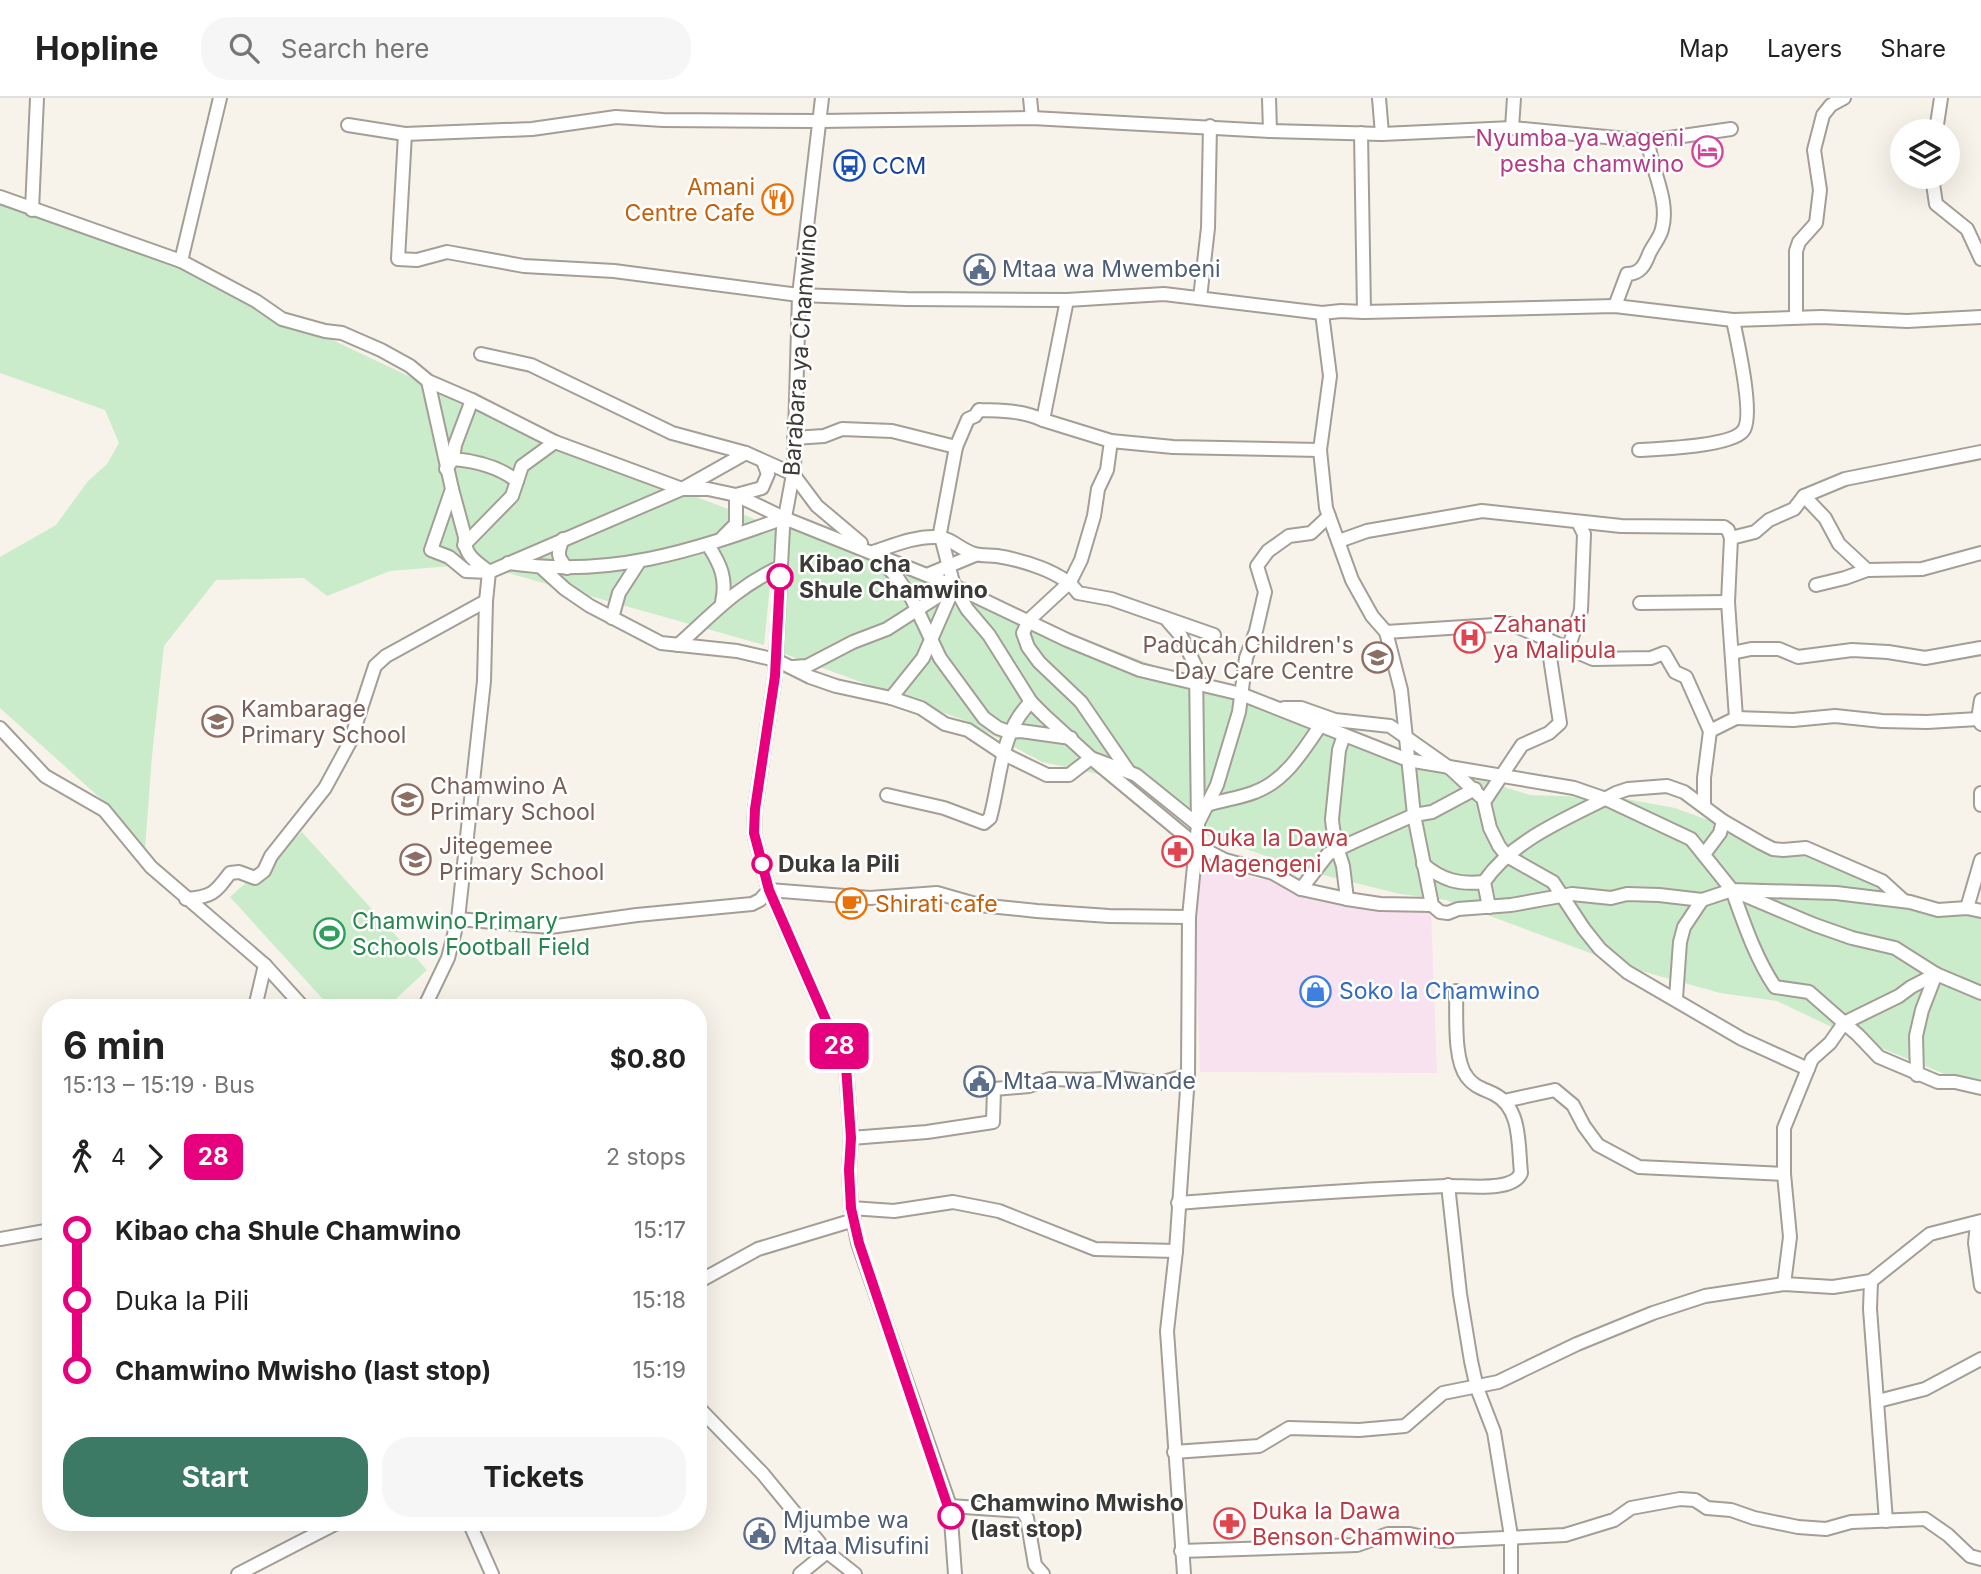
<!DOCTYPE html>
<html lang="en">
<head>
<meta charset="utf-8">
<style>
  body { margin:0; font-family:Inter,sans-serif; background:#f6f6f6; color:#222; height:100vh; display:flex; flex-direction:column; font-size:26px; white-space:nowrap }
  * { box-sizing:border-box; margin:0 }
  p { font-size:23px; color:#767676 }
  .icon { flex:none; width:38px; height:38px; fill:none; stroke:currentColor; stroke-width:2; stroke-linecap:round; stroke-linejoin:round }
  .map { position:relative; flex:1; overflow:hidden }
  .details { position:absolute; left:42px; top:901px; width:665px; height:532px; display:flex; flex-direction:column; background:#fff; border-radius:28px; box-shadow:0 7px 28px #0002 }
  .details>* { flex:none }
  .badge { padding:0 14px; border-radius:10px; font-size:24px; line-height:46px }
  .controls { position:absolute; left:1890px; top:21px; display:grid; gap:14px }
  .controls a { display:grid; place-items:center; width:70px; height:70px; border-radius:50%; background:#fff; box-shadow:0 7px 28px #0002; font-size:35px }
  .map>.badge { position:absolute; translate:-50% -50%; box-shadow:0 0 0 4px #fff }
  .legs { display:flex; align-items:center; gap:10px; height:77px; padding:0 21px; font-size:23px }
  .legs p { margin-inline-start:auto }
  .headline { display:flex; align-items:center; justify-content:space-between; height:119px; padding:0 21px }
  h1 { font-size:38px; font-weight:700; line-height:52px }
  .button { display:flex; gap:14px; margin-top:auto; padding:14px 21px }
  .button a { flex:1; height:80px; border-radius:28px; background:#3d7a65; color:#fff; font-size:28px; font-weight:700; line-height:80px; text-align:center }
  .button a+a { background:#f6f6f6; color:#222 }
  ul { padding:0 21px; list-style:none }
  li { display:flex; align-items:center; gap:24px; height:70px; font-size:26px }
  li i { display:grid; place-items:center; width:10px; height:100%; margin:0 9px; background:currentColor }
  li i::after { content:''; width:18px; height:18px; margin:-9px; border:5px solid; border-radius:50%; background:#fff }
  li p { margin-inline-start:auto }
  li:first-child i { background:linear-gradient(#0000 50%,currentColor 0) }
  li:last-child i { background:linear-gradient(currentColor 50%,#0000 0) }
  header { display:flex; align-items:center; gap:42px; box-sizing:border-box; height:98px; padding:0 35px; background:#fff; border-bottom:2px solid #e0e0e0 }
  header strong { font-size:33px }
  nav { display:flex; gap:38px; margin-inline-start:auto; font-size:24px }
  .search { width:490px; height:63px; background:#f6f6f6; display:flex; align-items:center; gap:18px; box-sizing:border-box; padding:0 24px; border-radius:28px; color:#767676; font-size:26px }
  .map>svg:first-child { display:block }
  .commercial { fill:#f9e2ef }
  .green { fill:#cbecca }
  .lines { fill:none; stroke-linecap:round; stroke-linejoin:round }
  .street-casing { stroke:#a39e96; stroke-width:16 }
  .street { stroke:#fff; stroke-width:12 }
  .line-1-casing { stroke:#fff; stroke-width:16 }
  .line-1 { stroke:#e6007e; stroke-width:10 }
  .stop-1-dot { fill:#fff; stroke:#e6007e; stroke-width:3.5 }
  .labels { text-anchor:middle; stroke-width:5; stroke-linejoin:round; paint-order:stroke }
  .hotel-label { font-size:23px; fill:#b23c85; stroke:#fff; text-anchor:end }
  .transit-label { font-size:23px; fill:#164399; stroke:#fff; text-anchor:start }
  .food-label { font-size:23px; fill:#c56008; stroke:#fff; text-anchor:end }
  .service-label { font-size:23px; fill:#4e5e75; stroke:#fff; text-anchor:start }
  .street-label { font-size:23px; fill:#3c3a37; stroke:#fff }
  .stop-label { font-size:23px; font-weight:bold; fill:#3c3a37; stroke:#fff; text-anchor:start }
  .health-label { font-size:23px; fill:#be3a42; stroke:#fff; text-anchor:start }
  .education-label { font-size:23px; fill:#785e54; stroke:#fff; text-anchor:start }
  .leisure-label { font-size:23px; fill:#27864d; stroke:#fff; text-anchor:start }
  .shop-label { font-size:23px; fill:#366cbe; stroke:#fff; text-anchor:start }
</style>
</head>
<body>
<header>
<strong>Hopline</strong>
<div class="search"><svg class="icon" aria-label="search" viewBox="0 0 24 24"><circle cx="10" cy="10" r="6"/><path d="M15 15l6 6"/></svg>Search here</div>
<nav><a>Map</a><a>Layers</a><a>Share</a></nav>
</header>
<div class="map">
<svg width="1981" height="1476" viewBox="0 0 1981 1476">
  <rect width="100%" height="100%" fill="#f8f3ea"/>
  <!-- commercial -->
  <polygon class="commercial" points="1193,769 1431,811 1437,975 1200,974"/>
  <!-- green -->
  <g class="green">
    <polygon points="0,96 181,170 436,291 580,355 776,429 764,547 476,466 390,473 327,498 304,480 216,482 164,548 152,658 145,751 100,700 0,610 0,459 56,427 88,383 107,366 119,345 105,312 0,275"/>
    <polygon points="786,429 1209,588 1396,655 1530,697 1621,700 1675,710 1949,810 1981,818 1981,991 1842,934 1777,903 1720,895 1634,871 1446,802 1400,796 1311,774 1204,736 1131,683 1042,664 966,623 774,552"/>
    <polygon points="302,734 427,872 386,910 331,910 230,799"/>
  </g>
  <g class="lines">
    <defs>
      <g id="street">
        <polyline points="822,0 799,197 794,371 783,430 775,578 755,711 754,735 769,792 846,968 851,1040 849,1072 851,1110 858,1145 950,1408 955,1476"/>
        <polyline points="1030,0 1032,20"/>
        <polyline points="1269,0 1270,33"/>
        <polyline points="1379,0 1382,36"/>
        <polyline points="348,27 405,36 532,31 616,19 663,22 820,23 1032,20 1270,33 1382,36 1512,30 1648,43 1731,31"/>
        <polyline points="1512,30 1514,0"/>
        <polyline points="1936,33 1941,0"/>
        <polyline points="1361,35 1364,214"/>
        <polyline points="405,36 398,161 417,162 447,154 524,168 614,173 799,197 906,201 1067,202 1164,196 1322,215 1341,213 1364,214 1615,208 1733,222 1821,219 1907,223 1981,219"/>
        <polyline points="1932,79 1936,106 1967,131 1981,161"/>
        <polyline points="0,99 181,163 256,203 282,221 325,233 342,235 381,252 410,268 428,283 472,302 555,344 682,391 708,391 736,397 784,420 954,488 1067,542 1140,572 1241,596 1408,662 1574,690 1606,701 1691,741 1732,792 1836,795 1910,804 1938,812 1967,810 1981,813"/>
        <polyline points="32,112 37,0"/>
        <polyline points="181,163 220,0"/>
        <polyline points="1200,200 1208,130 1210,28"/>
        <path d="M1067,202l-24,120c-22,-10 -41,-9 -64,-10l-4,6 -7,3 -12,28 -16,86 14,53 13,23 22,26 42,67 14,14 46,42 45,17 62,50"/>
        <path d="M1615,208l12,-32c13,0 18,-9 22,-20 4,-9 11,-16 13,-25 8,-29 -11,-59 -14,-88"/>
        <polyline points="1322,215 1330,278 1320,352 1326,410 1352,482 1372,518 1386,534 1401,592 1414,717 1432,807 1440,814 1448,815 1458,811 1511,807 1572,796 1611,800 1627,796 1659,797 1702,802 1732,792 1815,827 1852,840 1895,850 1936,876 1981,895"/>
        <polyline points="1796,219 1796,153 1799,144 1816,125 1820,92 1814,52 1823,17 1831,7 1844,0"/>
        <polyline points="481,256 531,267 672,335 746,355 793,376 817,408 861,445"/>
        <polyline points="428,283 452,391 431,452 449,459 466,473 489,474 682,391 746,355"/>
        <polyline points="1043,322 1111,343 1173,349 1320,352"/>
        <polyline points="794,340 824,338 842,331 892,333 956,349"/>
        <polyline points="1111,343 1107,372 1098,391 1094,418 1081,462 1070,484 1029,522 1023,535 1028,549 1039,564 1081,604 1129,674"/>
        <path d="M1639,352c21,-1 92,-4 104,-19 12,-14 -6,-91 -10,-111"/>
        <path d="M453,361c23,2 45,7 64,22"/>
        <polyline points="446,371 453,361 455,347 472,302"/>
        <path d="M452,391l13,48c-2,17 11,25 23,34"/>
        <polyline points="1804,398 1825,420 1839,446 1867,472 1922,471 1981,455"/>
        <polyline points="723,439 736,426 736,397 762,390 768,376 763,363"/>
        <path d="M563,441c-6,14 -6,18 4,29"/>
        <polyline points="1339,443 1367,433 1482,413 1621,428 1724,429 1728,432 1731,440"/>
        <polyline points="464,447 512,398 522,368 555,344"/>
        <path d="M708,447c13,20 19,34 14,57"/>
        <path d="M873,454c19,-6 42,-16 63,-15 14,0 26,14 39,17 7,2 15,1 22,2 25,4 67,16 81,37l33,6 103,36"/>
        <polyline points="877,459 896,478 912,501 940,560 984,620 998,630 1009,634 1021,633 1071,640"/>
        <path d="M508,465c102,15 182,-11 276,-45"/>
        <polyline points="542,470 565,491 590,508 661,545 737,553 776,562 810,579 836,588 891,600 921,610 945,626 968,632 1004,656 1047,677 1069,677 1091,660 1196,747 1225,762 1273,775 1301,791 1347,801 1380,806 1432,807"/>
        <polyline points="927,477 975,457"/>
        <polyline points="1816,487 1845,480 1867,472"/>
        <polyline points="1640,505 1728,504"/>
        <polyline points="612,520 619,495 639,464"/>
        <polyline points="1168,523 1181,538 1196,569 1198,727 1189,819 1188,977 1176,1153 1167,1233 1184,1476"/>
        <polyline points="1386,534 1511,526 1593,561 1651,560 1664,555 1675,574 1686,579 1710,633"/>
        <polyline points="1547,540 1560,625 1549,635 1522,647 1484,704 1490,730 1499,748 1507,758 1553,784 1584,831 1600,851 1627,874 1742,941 1808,971"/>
        <path d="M678,547c36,-32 57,-57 102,-78"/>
        <polyline points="1568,551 1581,512 1584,436 1578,424"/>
        <polyline points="1732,555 1751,551 1779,551 1798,559 1852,552 1888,554 1925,560 1981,550"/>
        <polyline points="793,569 807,568 853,544 887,531 954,488"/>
        <polyline points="891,600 923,560 954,489"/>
        <polyline points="1981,602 1978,621 1981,626"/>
        <polyline points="1284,610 1301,610 1335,622 1390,628 1451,671 1480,698"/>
        <polyline points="1736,620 1793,622 1835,618 1882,623 1927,624 1978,621"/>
        <polyline points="0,630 45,678 104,712 151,769 265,867 304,910"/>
        <path d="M1344,637l-5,15 -7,69c1,15 3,25 19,24l63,-28 18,-3 43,-23"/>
        <polyline points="1981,695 1981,707"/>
        <path d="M887,697l57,13 40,15 6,-5c11,-39 10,-87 41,-116"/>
        <path d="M1207,707c16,-5 33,-7 48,-13 30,-11 48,-41 65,-66"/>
        <polyline points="1704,707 1704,680 1710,633 1736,620 1728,504 1731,440 1755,434 1769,422 1794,411 1804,398 1845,381 1981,354"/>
        <polyline points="1199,723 1217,687 1239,614 1246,560 1256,533 1265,494 1257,468 1268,453 1289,438 1311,435 1329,418"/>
        <polyline points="1335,743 1343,768 1347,801"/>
        <polyline points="1705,755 1720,735 1723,723"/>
        <path d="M1423,766c19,16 36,21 61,18"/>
        <polyline points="1301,791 1328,756 1351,745"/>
        <path d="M1732,792c12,33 23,67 43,97l34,5 49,43 21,22 59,25h17l26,6"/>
        <path d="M186,801c26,-2 29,-6 44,-26l9,-1 16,6 9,-7 7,-15 54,-68 25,-46 25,-76 11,-10 100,-55"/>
        <path d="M1489,809l-5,-25c31,-45 86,-64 132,-89l12,-4 39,-3 17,6 39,29 38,22 12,6 10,1 23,-2 76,33 22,20"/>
        <polyline points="1967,810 1981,762"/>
        <polyline points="458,821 550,829 637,817 752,806 760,802 769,792 870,800 937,795 979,807 1037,813 1109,818 1189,819"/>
        <polyline points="1676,900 1680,844 1684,829 1702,802"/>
        <polyline points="251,910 256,905 265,867"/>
        <polyline points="424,910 448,860 458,821 484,583 486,503 489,474"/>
        <polyline points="1917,977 1916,938 1922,912 1936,876"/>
        <polyline points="1504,1003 1555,992 1573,1007 1584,1028 1598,1047 1639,1069 1784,1076"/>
        <polyline points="851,1040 927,1034 993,1024 994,991 1029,988 1050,981 1086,982 1118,980 1160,985 1188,977"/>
        <polyline points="1448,1087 1460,1196 1471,1263 1477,1290 1494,1334 1511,1438 1511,1476"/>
        <path d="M1178,1105c89,-7 179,-14 268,-17 18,-1 67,7 75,-13 -3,-27 1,-65 -27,-79 -10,-5 -20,-7 -27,-17 -14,-18 -10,-63 -11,-86"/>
        <polyline points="851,1110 894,1113 953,1104 999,1113 1095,1151 1176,1153"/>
        <polyline points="1977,1125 1975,1145 1981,1188"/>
        <polyline points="0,1141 51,1132"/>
        <polyline points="1871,1183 1870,1211 1886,1423"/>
        <polyline points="698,1184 758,1151 854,1122"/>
        <polyline points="1784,1186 1790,1139 1784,1076 1784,1030 1812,961 1830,945 1844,925 1899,898 1911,889 1936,876"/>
        <polyline points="1878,1303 1925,1291 1981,1261"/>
        <polyline points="698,1309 763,1376 827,1454 855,1476"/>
        <polyline points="1174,1354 1259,1348 1289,1330 1359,1332 1405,1328 1443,1295 1498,1284 1577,1246 1653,1215 1705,1198 1784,1186 1833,1189 1871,1183 1930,1136 1981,1123"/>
        <polyline points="950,1408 1022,1413 1027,1420 1035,1467 1043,1476"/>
        <polyline points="469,1424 492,1476"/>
        <polyline points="1181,1453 1357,1447 1388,1436 1410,1436 1441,1443 1565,1437 1614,1422 1631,1410 1680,1401 1695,1402 1707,1410 1731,1412 1754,1420 1798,1429 1826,1431 1851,1424 1925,1421 1948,1437 1970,1458 1981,1461"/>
        <polyline points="238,1476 339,1424"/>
        <polyline points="800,1476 827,1454"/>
      </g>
    </defs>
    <!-- street casing -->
    <use href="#street" class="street-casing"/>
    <!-- street -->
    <use href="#street" class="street"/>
  </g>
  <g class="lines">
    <defs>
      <polyline id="line-1" points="780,479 775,578 755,711 754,735 769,792 846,968 851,1040 849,1072 851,1110 859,1145 951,1418"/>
    </defs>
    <!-- line-1 casing -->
    <use href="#line-1" class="line-1-casing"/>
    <!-- line-1 -->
    <use href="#line-1" class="line-1"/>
  </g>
  <!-- icons -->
  <defs>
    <symbol id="hotel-ring" viewBox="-11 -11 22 22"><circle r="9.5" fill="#fff" stroke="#d1479c" stroke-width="1.5"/><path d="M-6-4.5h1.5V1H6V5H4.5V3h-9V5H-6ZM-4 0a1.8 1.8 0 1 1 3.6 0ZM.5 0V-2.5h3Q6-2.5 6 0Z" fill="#d1479c"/></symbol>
    <symbol id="bus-ring" viewBox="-11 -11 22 22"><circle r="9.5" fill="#fff" stroke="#1a4fb4" stroke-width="1.5"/><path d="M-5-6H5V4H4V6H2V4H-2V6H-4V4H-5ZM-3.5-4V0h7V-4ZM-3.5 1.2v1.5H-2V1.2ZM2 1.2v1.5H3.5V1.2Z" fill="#1a4fb4"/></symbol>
    <symbol id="restaurant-ring" viewBox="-11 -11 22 22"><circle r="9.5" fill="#fff" stroke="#e8710a" stroke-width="1.5"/><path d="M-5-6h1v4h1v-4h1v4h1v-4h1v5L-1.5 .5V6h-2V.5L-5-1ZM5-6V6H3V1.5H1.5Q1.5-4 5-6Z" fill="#e8710a"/></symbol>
    <symbol id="civic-ring" viewBox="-11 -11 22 22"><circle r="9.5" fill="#fff" stroke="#5c6f8a" stroke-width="1.5"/><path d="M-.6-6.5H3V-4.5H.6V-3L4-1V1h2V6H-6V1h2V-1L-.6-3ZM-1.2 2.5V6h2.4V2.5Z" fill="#5c6f8a"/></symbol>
    <symbol id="hospital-ring" viewBox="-11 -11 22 22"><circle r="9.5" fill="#fff" stroke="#e0444e" stroke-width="1.5"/><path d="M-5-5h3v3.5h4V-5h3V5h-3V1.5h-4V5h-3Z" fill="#e0444e"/></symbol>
    <symbol id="school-ring" viewBox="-11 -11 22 22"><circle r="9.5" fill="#fff" stroke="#8d6e63" stroke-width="1.5"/><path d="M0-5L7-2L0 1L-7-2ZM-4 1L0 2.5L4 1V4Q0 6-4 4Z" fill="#8d6e63"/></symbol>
    <symbol id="pharmacy-ring" viewBox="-11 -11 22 22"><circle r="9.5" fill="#fff" stroke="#e0444e" stroke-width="1.5"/><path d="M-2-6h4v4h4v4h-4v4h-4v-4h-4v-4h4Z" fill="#e0444e"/></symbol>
    <symbol id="cafe-ring" viewBox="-11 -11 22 22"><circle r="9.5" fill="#fff" stroke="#e8710a" stroke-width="1.5"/><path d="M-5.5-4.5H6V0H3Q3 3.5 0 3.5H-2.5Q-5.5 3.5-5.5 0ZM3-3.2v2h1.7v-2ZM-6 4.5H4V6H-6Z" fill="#e8710a"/></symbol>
    <symbol id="stadium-ring" viewBox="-11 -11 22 22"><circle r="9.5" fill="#fff" stroke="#2e9e5b" stroke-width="1.5"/><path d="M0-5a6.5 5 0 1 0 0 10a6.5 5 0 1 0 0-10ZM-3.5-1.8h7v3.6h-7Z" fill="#2e9e5b"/></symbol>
    <symbol id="shop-ring" viewBox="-11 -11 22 22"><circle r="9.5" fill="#fff" stroke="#3f7fe0" stroke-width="1.5"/><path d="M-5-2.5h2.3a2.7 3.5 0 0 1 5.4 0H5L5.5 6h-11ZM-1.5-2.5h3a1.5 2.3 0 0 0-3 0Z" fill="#3f7fe0"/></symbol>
  </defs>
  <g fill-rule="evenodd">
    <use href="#hotel-ring" x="1690" y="36" width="35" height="35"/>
    <use href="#bus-ring" x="832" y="50" width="35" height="35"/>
    <use href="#restaurant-ring" x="760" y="84" width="35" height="35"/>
    <use href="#civic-ring" x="962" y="154" width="35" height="35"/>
    <use href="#hospital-ring" x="1452" y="522" width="35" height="35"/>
    <use href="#school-ring" x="1360" y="542" width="35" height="35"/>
    <use href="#school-ring" x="200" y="606" width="35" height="35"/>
    <use href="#school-ring" x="390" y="684" width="35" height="35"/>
    <use href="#pharmacy-ring" x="1160" y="736" width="35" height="35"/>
    <use href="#school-ring" x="398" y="744" width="35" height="35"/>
    <use href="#cafe-ring" x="834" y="788" width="35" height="35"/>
    <use href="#stadium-ring" x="312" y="818" width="35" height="35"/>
    <use href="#shop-ring" x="1298" y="876" width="35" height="35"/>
    <use href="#civic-ring" x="962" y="966" width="35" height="35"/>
    <use href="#pharmacy-ring" x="1212" y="1408" width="35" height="35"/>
    <use href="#civic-ring" x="742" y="1418" width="35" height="35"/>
  </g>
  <!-- markers -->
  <g class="stop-1-dot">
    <circle cx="780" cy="479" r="12"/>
    <circle cx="762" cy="766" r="9"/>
    <circle cx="951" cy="1418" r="12"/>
  </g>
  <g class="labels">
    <!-- hotel labels -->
    <g class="hotel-label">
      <text x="1684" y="48">Nyumba ya wageni<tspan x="1684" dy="26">pesha chamwino</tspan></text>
    </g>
    <!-- transit labels -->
    <g class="transit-label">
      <text x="872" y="76">CCM</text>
    </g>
    <!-- food labels -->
    <g class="food-label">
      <text x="755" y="97">Amani<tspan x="755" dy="26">Centre Cafe</tspan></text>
      <text x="875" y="814" text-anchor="start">Shirati cafe</text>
    </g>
    <!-- service labels -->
    <g class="service-label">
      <text x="1002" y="179">Mtaa wa Mwembeni</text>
      <text x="1003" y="991">Mtaa wa Mwande</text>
      <text x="783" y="1430">Mjumbe wa<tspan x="783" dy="26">Mtaa Misufini</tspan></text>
    </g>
    <!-- street labels -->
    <g class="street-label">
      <text transform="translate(800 252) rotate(-86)" y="8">Barabara ya Chamwino</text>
    </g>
    <!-- stop labels -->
    <g class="stop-label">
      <text x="799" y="474">Kibao cha<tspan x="799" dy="26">Shule Chamwino</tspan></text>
      <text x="778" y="774">Duka la Pili</text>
      <text x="970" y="1413">Chamwino Mwisho<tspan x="970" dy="26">(last stop)</tspan></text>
    </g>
    <!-- health labels -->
    <g class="health-label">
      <text x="1493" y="534">Zahanati<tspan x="1493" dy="26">ya Malipula</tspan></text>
      <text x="1200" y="748">Duka la Dawa<tspan x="1200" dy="26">Magengeni</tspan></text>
      <text x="1252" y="1421">Duka la Dawa<tspan x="1252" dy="26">Benson Chamwino</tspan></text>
    </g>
    <!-- education labels -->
    <g class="education-label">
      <text x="1354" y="555" text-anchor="end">Paducah Children's<tspan x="1354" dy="26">Day Care Centre</tspan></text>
      <text x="241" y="619">Kambarage<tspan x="241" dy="26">Primary School</tspan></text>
      <text x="430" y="696">Chamwino A<tspan x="430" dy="26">Primary School</tspan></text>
      <text x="439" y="756">Jitegemee<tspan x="439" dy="26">Primary School</tspan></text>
    </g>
    <!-- leisure labels -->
    <g class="leisure-label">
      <text x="352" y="831">Chamwino Primary<tspan x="352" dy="26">Schools Football Field</tspan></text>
    </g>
    <!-- shop labels -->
    <g class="shop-label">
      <text x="1339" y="901">Soko la Chamwino</text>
    </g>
  </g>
</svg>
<div class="controls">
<a><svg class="icon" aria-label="layers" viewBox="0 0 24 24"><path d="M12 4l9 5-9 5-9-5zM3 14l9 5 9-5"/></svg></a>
</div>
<b class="badge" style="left:839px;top:948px;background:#e6007e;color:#fff">28</b>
<section class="details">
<div class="headline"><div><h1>6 min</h1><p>15:13 – 15:19 · Bus</p></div><b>$0.80</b></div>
<div class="legs"><svg class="icon" aria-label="walk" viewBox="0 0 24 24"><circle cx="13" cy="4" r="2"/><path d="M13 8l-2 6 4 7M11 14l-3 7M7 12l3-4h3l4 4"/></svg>4<svg class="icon" aria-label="forward" viewBox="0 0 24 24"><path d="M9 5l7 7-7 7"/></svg><b class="badge" style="background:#e6007e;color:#fff">28</b><p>2 stops</p></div>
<ul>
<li><i style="color:#e6007e"></i><b>Kibao cha Shule Chamwino</b><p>15:17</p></li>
<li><i style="color:#e6007e"></i><span>Duka la Pili</span><p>15:18</p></li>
<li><i style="color:#e6007e"></i><b>Chamwino Mwisho (last stop)</b><p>15:19</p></li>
</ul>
<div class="button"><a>Start</a><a>Tickets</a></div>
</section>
</div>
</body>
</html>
